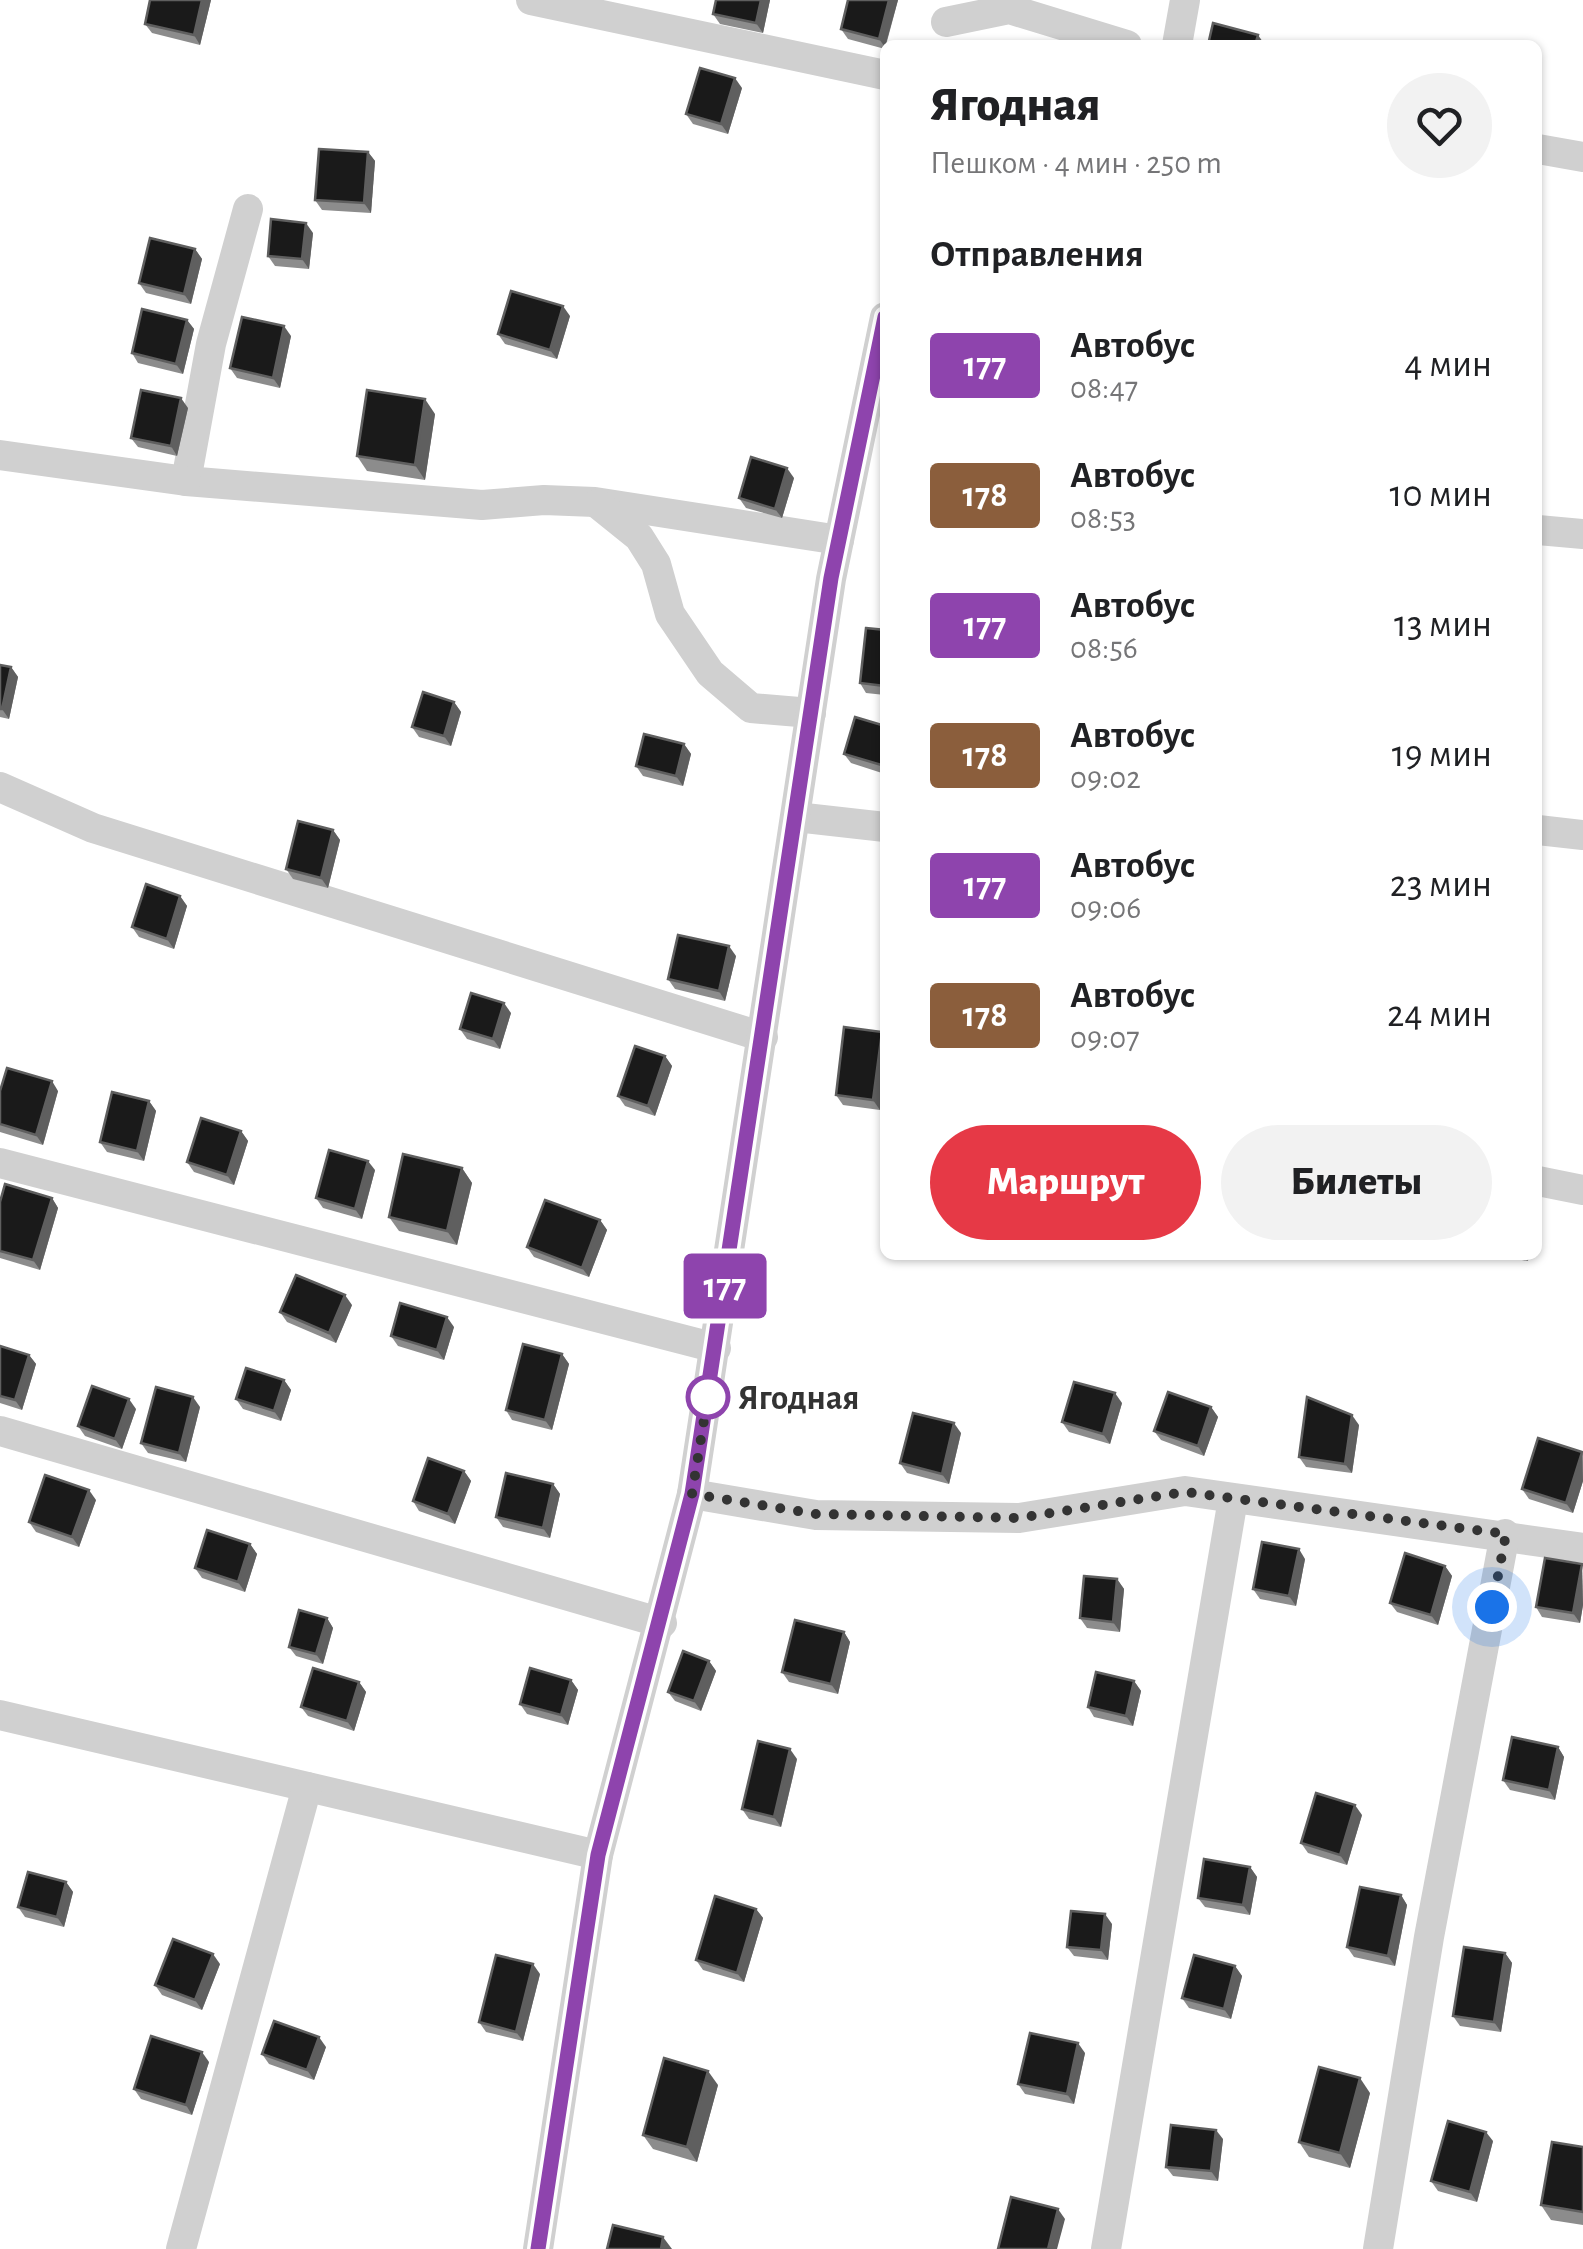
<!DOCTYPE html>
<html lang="ru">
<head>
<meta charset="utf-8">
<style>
  body { margin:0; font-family:"Alegreya Sans",sans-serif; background:#f2f2f2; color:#202124; height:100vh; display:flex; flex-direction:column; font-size:38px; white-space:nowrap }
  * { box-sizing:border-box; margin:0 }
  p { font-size:32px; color:#757577 }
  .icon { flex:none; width:55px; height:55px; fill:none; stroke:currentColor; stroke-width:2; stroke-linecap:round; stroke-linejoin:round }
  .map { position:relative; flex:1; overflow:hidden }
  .sheet { position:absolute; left:880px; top:40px; width:662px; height:1220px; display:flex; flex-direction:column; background:#fff; border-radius:15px; box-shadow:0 2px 8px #0004 }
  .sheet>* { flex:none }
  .badge { padding:0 20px; border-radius:8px; font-size:35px; line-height:65px }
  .you { position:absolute; width:50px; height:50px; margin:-25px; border:8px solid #fff; border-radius:50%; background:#1a73e8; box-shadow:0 0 0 15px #1a73e833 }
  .map>.badge { position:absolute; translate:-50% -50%; box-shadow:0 0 0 5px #fff }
  h2 { padding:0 50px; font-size:38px; line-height:90px }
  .round { display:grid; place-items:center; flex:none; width:105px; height:105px; border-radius:52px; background:#f2f2f2 }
  .overview { display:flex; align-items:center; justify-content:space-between; height:170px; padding:0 50px }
  h1 { font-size:48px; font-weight:800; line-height:75px }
  .primary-button { display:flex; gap:20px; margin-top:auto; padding:20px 50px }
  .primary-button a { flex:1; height:115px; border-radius:60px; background:#e63946; color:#fff; font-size:40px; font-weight:800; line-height:115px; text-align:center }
  .primary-button a+a { background:#f2f2f2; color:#202124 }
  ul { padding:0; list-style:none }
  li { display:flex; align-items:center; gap:30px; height:130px; padding:0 50px }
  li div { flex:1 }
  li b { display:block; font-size:38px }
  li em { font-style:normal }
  li .badge { min-width:110px; font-weight:700; text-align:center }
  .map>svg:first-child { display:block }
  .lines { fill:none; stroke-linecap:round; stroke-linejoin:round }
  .minor { stroke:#d0d0d0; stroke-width:30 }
  .wall { fill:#8c8c8c }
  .shaded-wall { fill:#5f5f5f }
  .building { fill:#1a1a1a; stroke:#5f5f5f; stroke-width:2.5 }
  .line-casing { stroke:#fff; stroke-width:22 }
  .line { stroke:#8e44ad; stroke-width:15 }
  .walk { stroke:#333; stroke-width:10; stroke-dasharray:0 18 }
  .stop-dot { fill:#fff; stroke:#8e44ad; stroke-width:5 }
  .labels { text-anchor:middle; stroke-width:10; stroke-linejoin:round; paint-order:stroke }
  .stop-label { font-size:35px; font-weight:bold; fill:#333; stroke:#fff; text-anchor:start }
</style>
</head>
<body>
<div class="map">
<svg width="1583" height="2249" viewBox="0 0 1583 2249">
  <rect width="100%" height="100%" fill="#fff"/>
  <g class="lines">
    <!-- minor -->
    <g class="minor">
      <polyline points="531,0 885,75"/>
      <polyline points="946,22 1009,9 1127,45"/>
      <polyline points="1177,45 1185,0"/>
      <polyline points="1538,149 1583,157"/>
      <polyline points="248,209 211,344 186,481 482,505 544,500 595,502 839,540"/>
      <polyline points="0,455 186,481"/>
      <polyline points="598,504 639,537 656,564 670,614 710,673 751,708 811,713"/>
      <polyline points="1538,530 1583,534"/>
      <polyline points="0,787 93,828 763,1037"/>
      <polyline points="796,817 885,827"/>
      <polyline points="1538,830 1583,835"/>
      <polyline points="0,1163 716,1348"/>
      <polyline points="1538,1181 1583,1190"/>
      <polyline points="0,1431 662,1623"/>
      <polyline points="692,1494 816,1515 1019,1518 1185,1491 1583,1548"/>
      <polyline points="0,1715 598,1855"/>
      <polyline points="181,2249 307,1787"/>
      <polyline points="538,2249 598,1855 692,1494 831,579 885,317"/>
      <polyline points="1106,2249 1233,1499"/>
      <polyline points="1378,2249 1429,1937 1505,1534"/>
    </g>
  </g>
  <!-- wall -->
  <g class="wall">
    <polygon points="211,0 200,45 152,33 145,24"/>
    <polygon points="716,0 770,0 763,33 720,24 713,14"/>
    <polygon points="848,0 898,0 885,49 848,39 841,29"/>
    <polygon points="742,88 728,134 693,124 686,114"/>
    <polygon points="368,152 375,161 371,213 322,210 315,200"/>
    <polygon points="313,233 309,269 275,266 268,256"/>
    <polygon points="195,249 202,259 191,304 146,293 139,283"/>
    <polygon points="570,316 557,359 505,344 498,334"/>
    <polygon points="187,320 194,329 183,374 138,363 132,353"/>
    <polygon points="291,336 280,388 237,378 230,368"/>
    <polygon points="188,408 177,456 138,447 131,438"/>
    <polygon points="435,414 425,480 367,471 357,456"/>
    <polygon points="794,478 782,518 746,508 739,498"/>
    <polygon points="885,630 885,695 866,693 860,683"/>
    <polygon points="0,665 11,667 18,677 9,719 0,717"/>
    <polygon points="454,702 461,712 451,746 419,737 412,727"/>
    <polygon points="885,726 885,774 851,763 844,754"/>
    <polygon points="684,744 691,754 683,786 643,776 636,766"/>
    <polygon points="333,830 340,840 328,888 293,879 286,869"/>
    <polygon points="180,896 187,906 174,949 139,937 132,927"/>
    <polygon points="736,956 725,1001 675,989 668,979"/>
    <polygon points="511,1013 500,1049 467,1039 460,1029"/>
    <polygon points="882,1032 885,1037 885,1070 880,1110 843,1105 836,1095"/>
    <polygon points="665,1056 672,1066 655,1116 625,1106 618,1096"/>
    <polygon points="0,1091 58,1091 43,1145 0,1132"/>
    <polygon points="149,1101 156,1111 144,1161 107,1152 100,1142"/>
    <polygon points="241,1131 248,1141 234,1185 194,1172 187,1162"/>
    <polygon points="462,1168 472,1183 457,1245 399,1231 389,1217"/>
    <polygon points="375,1170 362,1219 323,1208 316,1198"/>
    <polygon points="52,1198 58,1208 40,1270 0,1258 0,1202"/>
    <polygon points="600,1220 607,1230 589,1277 534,1257 527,1247"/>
    <polygon points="1494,1255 1529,1255 1528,1261"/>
    <polygon points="352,1305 336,1343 287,1322 280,1312"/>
    <polygon points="454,1327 444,1360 398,1346 391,1336"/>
    <polygon points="0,1346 29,1355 36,1364 22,1410 0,1403"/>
    <polygon points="562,1354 569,1364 552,1430 512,1420 506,1410"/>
    <polygon points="284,1380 291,1390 281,1421 243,1409 236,1399"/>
    <polygon points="1122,1403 1110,1444 1069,1432 1062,1422"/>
    <polygon points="200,1407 186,1462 148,1453 141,1443"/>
    <polygon points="1211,1407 1218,1417 1204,1456 1161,1440 1154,1431"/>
    <polygon points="136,1409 122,1449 85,1436 78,1426"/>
    <polygon points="1359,1425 1352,1473 1306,1467 1299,1457"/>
    <polygon points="961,1433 949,1484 907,1473 900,1463"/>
    <polygon points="1583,1453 1583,1481 1573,1513 1529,1499 1522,1489"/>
    <polygon points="464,1471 471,1481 455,1524 419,1511 413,1501"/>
    <polygon points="553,1484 560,1494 550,1538 503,1527 496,1517"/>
    <polygon points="96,1500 79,1547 36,1532 29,1522"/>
    <polygon points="250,1544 257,1554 245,1592 202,1578 195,1568"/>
    <polygon points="1305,1559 1296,1606 1260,1599 1253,1589"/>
    <polygon points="1582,1564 1583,1605 1580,1623 1542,1617 1536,1607"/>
    <polygon points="1445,1566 1452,1576 1438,1625 1397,1612 1390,1603"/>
    <polygon points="1117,1579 1124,1589 1120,1632 1087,1628 1080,1618"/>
    <polygon points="327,1618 333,1628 323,1664 296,1656 289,1647"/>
    <polygon points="844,1632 850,1642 838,1694 789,1682 782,1672"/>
    <polygon points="709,1661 716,1671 701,1711 675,1701 668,1692"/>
    <polygon points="571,1680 578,1690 568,1725 527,1714 520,1704"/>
    <polygon points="1134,1681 1141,1691 1133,1726 1094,1717 1088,1707"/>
    <polygon points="359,1682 366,1692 354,1731 308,1716 301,1707"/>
    <polygon points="1558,1747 1564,1757 1555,1800 1510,1790 1503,1780"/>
    <polygon points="797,1759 781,1827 749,1819 742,1809"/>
    <polygon points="1362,1815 1347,1865 1308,1853 1301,1843"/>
    <polygon points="1250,1867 1257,1877 1250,1915 1205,1907 1198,1898"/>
    <polygon points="66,1882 73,1892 64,1927 25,1917 18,1907"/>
    <polygon points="1401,1895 1407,1905 1395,1966 1354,1957 1347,1947"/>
    <polygon points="756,1909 763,1918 744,1982 703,1970 696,1960"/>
    <polygon points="1112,1924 1108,1960 1074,1956 1067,1947"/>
    <polygon points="1505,1953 1512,1963 1501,2032 1460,2026 1453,2016"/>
    <polygon points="220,1964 202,2010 162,1995 155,1985"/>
    <polygon points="1235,1966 1242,1976 1231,2019 1189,2008 1182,1998"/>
    <polygon points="540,1974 523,2041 486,2032 479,2022"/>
    <polygon points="326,2047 314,2080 269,2064 262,2054"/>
    <polygon points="1085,2053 1074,2104 1025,2094 1018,2084"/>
    <polygon points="209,2062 192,2115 141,2099 134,2089"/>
    <polygon points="718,2085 697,2162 653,2149 643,2135"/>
    <polygon points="1370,2093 1350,2168 1309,2157 1299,2142"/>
    <polygon points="1223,2139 1218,2181 1173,2176 1166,2167"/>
    <polygon points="1493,2141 1477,2202 1438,2191 1431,2181"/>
    <polygon points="1583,2147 1583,2225 1551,2220 1541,2205"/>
  </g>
  <!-- shaded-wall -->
  <g class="shaded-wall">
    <polygon points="202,0 211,0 200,45 194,35"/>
    <polygon points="761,0 770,0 763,33 756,23"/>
    <polygon points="889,0 898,0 885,47 879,39"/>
    <polygon points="1258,35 1265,45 1255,45"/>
    <polygon points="735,78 742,88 728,134 721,124"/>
    <polygon points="368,152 375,161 371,213 364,203"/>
    <polygon points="306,223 313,233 309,269 302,259"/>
    <polygon points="195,249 202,259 191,304 184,294"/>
    <polygon points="563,306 570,316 557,359 550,350"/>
    <polygon points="187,320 194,329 183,374 176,364"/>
    <polygon points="284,326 291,336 280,388 273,378"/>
    <polygon points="181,398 188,408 177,456 171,446"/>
    <polygon points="425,399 435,414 425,480 415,465"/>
    <polygon points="787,468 794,478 782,518 775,509"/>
    <polygon points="11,667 18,677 9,719 2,709"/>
    <polygon points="454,702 461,712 451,746 444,736"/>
    <polygon points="684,744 691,754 683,786 676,776"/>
    <polygon points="333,830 340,840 328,888 321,878"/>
    <polygon points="180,896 187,906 174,949 167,939"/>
    <polygon points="729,946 736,956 725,1001 719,991"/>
    <polygon points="504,1003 511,1013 500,1049 493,1039"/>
    <polygon points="882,1032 885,1037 885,1070 880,1110 873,1100"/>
    <polygon points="665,1056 672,1066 655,1116 648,1106"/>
    <polygon points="52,1081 58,1091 43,1145 36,1135"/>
    <polygon points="149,1101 156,1111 144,1161 137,1151"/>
    <polygon points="241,1131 248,1141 234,1185 227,1175"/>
    <polygon points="368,1161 375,1170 362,1219 355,1209"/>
    <polygon points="462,1168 472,1183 457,1245 447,1231"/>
    <polygon points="52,1198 58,1208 40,1270 33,1260"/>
    <polygon points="600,1220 607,1230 589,1277 582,1268"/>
    <polygon points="345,1295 352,1305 336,1343 329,1333"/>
    <polygon points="447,1317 454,1327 444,1360 437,1350"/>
    <polygon points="562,1354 569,1364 552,1430 545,1420"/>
    <polygon points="29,1355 36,1364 22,1410 15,1400"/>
    <polygon points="284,1380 291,1390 281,1421 274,1411"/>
    <polygon points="1115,1393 1122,1403 1110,1444 1103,1434"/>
    <polygon points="193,1397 200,1407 186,1462 179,1453"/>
    <polygon points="129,1399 136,1409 122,1449 115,1439"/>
    <polygon points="1211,1407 1218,1417 1204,1456 1198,1446"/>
    <polygon points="1352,1415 1359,1425 1352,1473 1345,1464"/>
    <polygon points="954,1423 961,1433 949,1484 942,1474"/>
    <polygon points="1582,1452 1583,1481 1573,1513 1566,1503"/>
    <polygon points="464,1471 471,1481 455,1524 448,1514"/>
    <polygon points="553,1484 560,1494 550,1538 543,1528"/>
    <polygon points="89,1490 96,1500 79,1547 72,1537"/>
    <polygon points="250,1544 257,1554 245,1592 238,1582"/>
    <polygon points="1299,1549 1305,1559 1296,1606 1289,1596"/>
    <polygon points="1582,1564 1583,1605 1580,1623 1573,1613"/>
    <polygon points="1445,1566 1452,1576 1438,1625 1431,1615"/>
    <polygon points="1117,1579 1124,1589 1120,1632 1113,1622"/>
    <polygon points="327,1618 333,1628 323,1664 316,1654"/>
    <polygon points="844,1632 850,1642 838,1694 831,1684"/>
    <polygon points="709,1661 716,1671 701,1711 694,1701"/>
    <polygon points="571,1680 578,1690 568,1725 561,1715"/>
    <polygon points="1134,1681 1141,1691 1133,1726 1126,1716"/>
    <polygon points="359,1682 366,1692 354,1731 347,1721"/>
    <polygon points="1558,1747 1564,1757 1555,1800 1549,1790"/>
    <polygon points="790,1749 797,1759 781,1827 774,1817"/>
    <polygon points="1355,1805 1362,1815 1347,1865 1340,1855"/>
    <polygon points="1250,1867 1257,1877 1250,1915 1243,1905"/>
    <polygon points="66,1882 73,1892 64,1927 57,1917"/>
    <polygon points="1401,1895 1407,1905 1395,1966 1388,1956"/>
    <polygon points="756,1909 763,1918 744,1982 737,1973"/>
    <polygon points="1105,1914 1112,1924 1108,1960 1101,1950"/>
    <polygon points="1505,1953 1512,1963 1501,2032 1494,2022"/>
    <polygon points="213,1954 220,1964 202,2010 195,2000"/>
    <polygon points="533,1964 540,1974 523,2041 516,2032"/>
    <polygon points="1235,1966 1242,1976 1231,2019 1224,2009"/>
    <polygon points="319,2037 326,2047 314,2080 307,2070"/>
    <polygon points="1078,2043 1085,2053 1074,2104 1067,2094"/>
    <polygon points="202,2052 209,2062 192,2115 186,2105"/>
    <polygon points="708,2071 718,2085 697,2162 687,2147"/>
    <polygon points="1360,2078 1370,2093 1350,2168 1340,2153"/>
    <polygon points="1216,2130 1223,2139 1218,2181 1211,2171"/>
    <polygon points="1486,2132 1493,2141 1477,2202 1470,2192"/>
    <polygon points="1058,2209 1065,2219 1057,2249 1048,2249"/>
    <polygon points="663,2237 672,2249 661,2249"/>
  </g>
  <!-- building -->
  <g class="building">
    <polygon points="150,0 202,0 194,35 145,24"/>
    <polygon points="716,0 761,0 756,23 713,14"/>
    <polygon points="848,0 889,0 879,39 841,29"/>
    <polygon points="1213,23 1258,35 1255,45 1208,45"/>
    <polygon points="700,68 735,78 721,124 686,114"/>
    <polygon points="319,149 368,152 364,203 315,200"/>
    <polygon points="271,219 306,223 302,259 268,256"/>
    <polygon points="150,238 195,249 184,294 139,283"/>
    <polygon points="511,291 563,306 550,350 498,334"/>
    <polygon points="142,309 187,320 176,364 132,353"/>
    <polygon points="242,317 284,326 273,378 230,368"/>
    <polygon points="141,390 181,398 171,446 131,438"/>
    <polygon points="367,390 425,399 415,465 357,456"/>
    <polygon points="751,457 787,468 775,509 739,498"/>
    <polygon points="866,628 885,630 885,686 860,683"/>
    <polygon points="0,665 11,667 2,709 0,709"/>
    <polygon points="423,692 454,702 444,736 412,727"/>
    <polygon points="855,717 885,726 885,766 844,754"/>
    <polygon points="644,734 684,744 676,776 636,766"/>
    <polygon points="298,821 333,830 321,878 286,869"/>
    <polygon points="146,884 180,896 167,939 132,927"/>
    <polygon points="678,935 729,946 719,991 668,979"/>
    <polygon points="471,993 504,1003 493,1039 460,1029"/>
    <polygon points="844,1027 882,1032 873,1100 836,1095"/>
    <polygon points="635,1046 665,1056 648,1106 618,1096"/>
    <polygon points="7,1068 52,1081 36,1135 0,1124 0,1091"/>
    <polygon points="112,1092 149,1101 137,1151 100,1142"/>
    <polygon points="201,1118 241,1131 227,1175 187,1162"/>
    <polygon points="329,1150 368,1161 355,1209 316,1198"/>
    <polygon points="403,1154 462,1168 447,1231 389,1217"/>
    <polygon points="5,1184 52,1198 33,1260 0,1251 0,1202"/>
    <polygon points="545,1200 600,1220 582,1268 527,1247"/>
    <polygon points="296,1275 345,1295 329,1333 280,1312"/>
    <polygon points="400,1303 447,1317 437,1350 391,1336"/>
    <polygon points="523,1344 562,1354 545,1420 506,1410"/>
    <polygon points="0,1346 29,1355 15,1400 0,1396"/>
    <polygon points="246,1368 284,1380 274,1411 236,1399"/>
    <polygon points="1074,1382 1115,1393 1103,1434 1062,1422"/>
    <polygon points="92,1386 129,1399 115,1439 78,1426"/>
    <polygon points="156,1387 193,1397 179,1453 141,1443"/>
    <polygon points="1168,1392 1211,1407 1198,1446 1154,1431"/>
    <polygon points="1307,1397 1352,1415 1345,1464 1299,1457"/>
    <polygon points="913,1413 954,1423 942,1474 900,1463"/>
    <polygon points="1538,1438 1582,1452 1566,1503 1522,1489"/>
    <polygon points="428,1458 464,1471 448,1514 413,1501"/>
    <polygon points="506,1473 553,1484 543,1528 496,1517"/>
    <polygon points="45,1475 89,1490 72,1537 29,1522"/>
    <polygon points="207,1530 250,1544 238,1582 195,1568"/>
    <polygon points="1262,1542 1299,1549 1289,1596 1253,1589"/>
    <polygon points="1405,1553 1445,1566 1431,1615 1390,1603"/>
    <polygon points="1545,1558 1582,1564 1573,1613 1536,1607"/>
    <polygon points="1084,1576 1117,1579 1113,1622 1080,1618"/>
    <polygon points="299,1610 327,1618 316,1654 289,1647"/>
    <polygon points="795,1620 844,1632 831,1684 782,1672"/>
    <polygon points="683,1651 709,1661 694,1701 668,1692"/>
    <polygon points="313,1668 359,1682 347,1721 301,1707"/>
    <polygon points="530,1668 571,1680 561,1715 520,1704"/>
    <polygon points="1096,1672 1134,1681 1126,1716 1088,1707"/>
    <polygon points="1512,1737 1558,1747 1549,1790 1503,1780"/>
    <polygon points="758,1741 790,1749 774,1817 742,1809"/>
    <polygon points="1316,1793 1355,1805 1340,1855 1301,1843"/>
    <polygon points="1204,1859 1250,1867 1243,1905 1198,1898"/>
    <polygon points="28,1872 66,1882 57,1917 18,1907"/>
    <polygon points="1360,1887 1401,1895 1388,1956 1347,1947"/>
    <polygon points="715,1896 756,1909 737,1973 696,1960"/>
    <polygon points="1071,1911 1105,1914 1101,1950 1067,1947"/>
    <polygon points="173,1939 213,1954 195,2000 155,1985"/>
    <polygon points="1464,1947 1505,1953 1494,2022 1453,2016"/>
    <polygon points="496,1955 533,1964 516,2032 479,2022"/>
    <polygon points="1194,1955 1235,1966 1224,2009 1182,1998"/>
    <polygon points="274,2021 319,2037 307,2070 262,2054"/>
    <polygon points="1030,2033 1078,2043 1067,2094 1018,2084"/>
    <polygon points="151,2036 202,2052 186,2105 134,2089"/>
    <polygon points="664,2058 708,2071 687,2147 643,2135"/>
    <polygon points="1319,2067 1360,2078 1340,2153 1299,2142"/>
    <polygon points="1448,2121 1486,2132 1470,2192 1431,2181"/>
    <polygon points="1171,2125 1216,2130 1211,2171 1166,2167"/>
    <polygon points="1552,2142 1583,2147 1583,2212 1541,2205"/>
    <polygon points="1011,2197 1058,2209 1048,2249 998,2249"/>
    <polygon points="613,2225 663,2237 661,2249 607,2249"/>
  </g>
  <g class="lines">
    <defs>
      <polyline id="line" points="538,2249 598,1855 692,1494 831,578 885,317"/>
    </defs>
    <!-- line casing -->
    <use href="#line" class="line-casing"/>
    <!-- line -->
    <use href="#line" class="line"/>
    <!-- walk -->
    <polyline class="walk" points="708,1397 710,1383 692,1494 816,1514 1019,1518 1185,1492 1506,1534 1492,1607"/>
  </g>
  <!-- markers -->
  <circle class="stop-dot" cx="708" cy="1397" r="20"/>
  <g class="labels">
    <!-- stop labels -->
    <g class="stop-label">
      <text x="738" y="1409">Ягодная</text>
    </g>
  </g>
</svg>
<div class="you" style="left:1492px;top:1607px"></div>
<b class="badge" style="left:725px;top:1286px;background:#8e44ad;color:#fff">177</b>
<section class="sheet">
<div class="overview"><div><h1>Ягодная</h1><p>Пешком · 4 мин · 250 m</p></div><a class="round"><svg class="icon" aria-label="heart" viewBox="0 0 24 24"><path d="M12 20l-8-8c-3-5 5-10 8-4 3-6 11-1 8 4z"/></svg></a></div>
<h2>Отправления</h2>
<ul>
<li><span class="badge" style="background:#8e44ad;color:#fff">177</span><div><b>Автобус</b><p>08:47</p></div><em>4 мин</em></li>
<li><span class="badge" style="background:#8b5e3c;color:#fff">178</span><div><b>Автобус</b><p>08:53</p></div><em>10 мин</em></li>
<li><span class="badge" style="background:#8e44ad;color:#fff">177</span><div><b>Автобус</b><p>08:56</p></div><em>13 мин</em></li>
<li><span class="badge" style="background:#8b5e3c;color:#fff">178</span><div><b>Автобус</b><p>09:02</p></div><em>19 мин</em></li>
<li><span class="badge" style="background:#8e44ad;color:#fff">177</span><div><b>Автобус</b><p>09:06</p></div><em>23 мин</em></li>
<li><span class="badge" style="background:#8b5e3c;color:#fff">178</span><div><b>Автобус</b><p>09:07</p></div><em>24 мин</em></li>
</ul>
<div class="primary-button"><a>Маршрут</a><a>Билеты</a></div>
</section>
</div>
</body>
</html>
